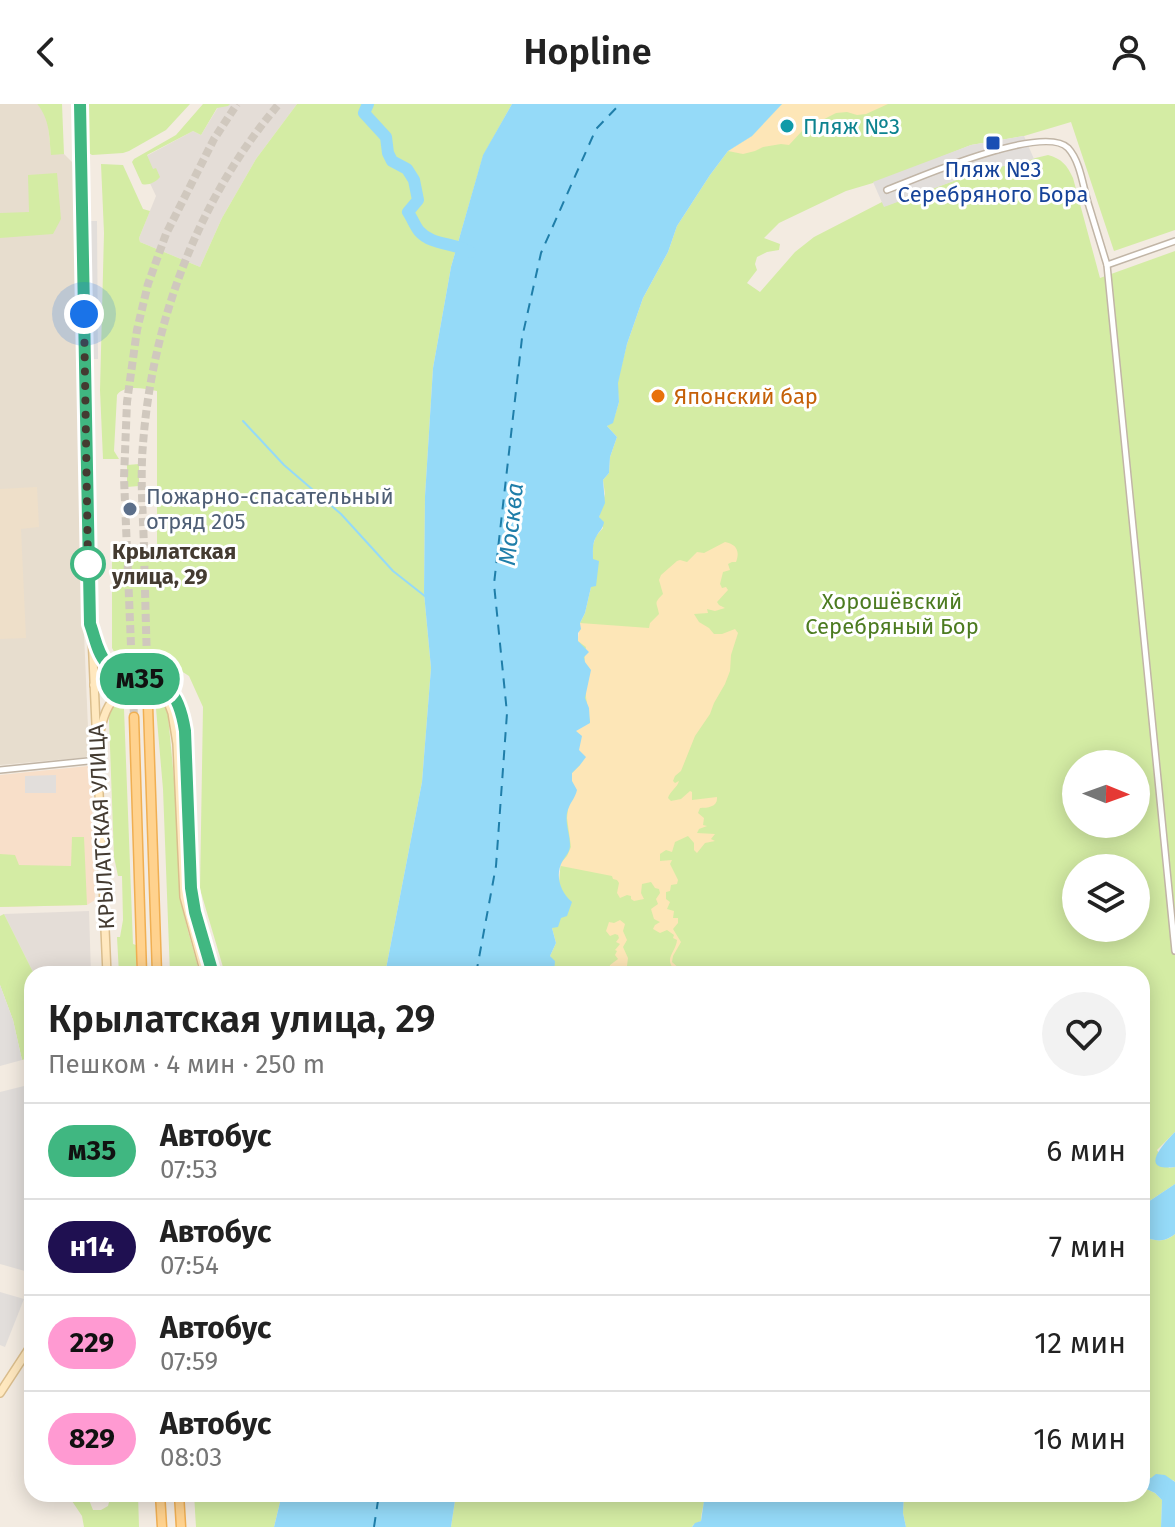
<!DOCTYPE html>
<html lang="ru">
<head>
<meta charset="utf-8">
<style>
  body { margin:0; font-family:"Fira Sans",sans-serif; background:#f2f2f2; color:#222; height:100vh; display:flex; flex-direction:column; font-size:30px; white-space:nowrap }
  * { box-sizing:border-box; margin:0 }
  p { font-size:26px; color:#767676 }
  .icon { flex:none; width:44px; height:44px; fill:none; stroke:currentColor; stroke-width:2; stroke-linecap:round; stroke-linejoin:round }
  .map { position:relative; flex:1; overflow:hidden }
  .side { position:absolute; left:24px; top:862px; width:1126px; height:536px; display:flex; flex-direction:column; background:#fff; border-radius:24px; box-shadow:0 4px 20px #0003 }
  .side>* { flex:none }
  .badge { padding:0 16px; border-radius:26px; font-size:28px; line-height:52px }
  .needle { width:52px; rotate:91deg }
  .buttons { position:absolute; left:1062px; top:646px; display:grid; gap:16px }
  .buttons a { display:grid; place-items:center; width:88px; height:88px; border-radius:50%; background:#fff; box-shadow:0 4px 20px #0003; font-size:40px }
  .you { position:absolute; width:40px; height:40px; margin:-20px; border:6px solid #fff; border-radius:50%; background:#1a73e8; box-shadow:0 0 0 12px #1a73e833 }
  .map>.badge { position:absolute; translate:-50% -50%; box-shadow:0 0 0 4px #fff }
  .round { display:grid; place-items:center; flex:none; width:84px; height:84px; border-radius:42px; background:#f2f2f2 }
  .overview { display:flex; align-items:center; justify-content:space-between; height:136px; padding:0 24px }
  h1 { font-size:38px; font-weight:600; line-height:60px }
  ul { padding:0; list-style:none }
  li { display:flex; align-items:center; gap:24px; height:96px; padding:0 24px; border-top:2px solid #e0e0e0 }
  li div { flex:1 }
  li b { display:block; font-size:30px }
  li em { font-style:normal }
  li .badge { min-width:88px; font-weight:700; text-align:center }
  header { display:flex; justify-content:space-between; align-items:center; height:104px; padding:0 24px; background:#fff; font-size:36px; font-weight:600 }
  .map>svg:first-child { display:block }
  .residential { fill:#e7ddce }
  .commercial { fill:#f8dfc9 }
  .industrial { fill:#e4ddd7 }
  .education { fill:#eedfc9 }
  .green { fill:#d4eca4; fill-rule:evenodd }
  .sand { fill:#fde6b7 }
  .parking { fill:#e2dedb }
  .water { fill:#95daf8 }
  .lines { fill:none; stroke-linecap:round; stroke-linejoin:round }
  .stream { stroke:#95daf8; stroke-width:2 }
  .river { stroke:#95daf8; stroke-width:12 }
  .ferry { stroke:#1f7ea9; stroke-width:2; stroke-dasharray:10 8; stroke-linecap:butt }
  .primary-tunnel { stroke:#d0c8be; stroke-width:8; stroke-dasharray:8 4; stroke-linecap:butt }
  .street-casing { stroke:#c1b5a6; stroke-width:8 }
  .secondary-casing { stroke:#dbbe8d; stroke-width:10 }
  .primary-casing { stroke:#f0af52; stroke-width:11 }
  .street { stroke:#fff; stroke-width:5 }
  .secondary { stroke:#ffe8bf; stroke-width:7 }
  .primary { stroke:#ffd28e; stroke-width:8 }
  .line-casing { stroke:#fff; stroke-width:18 }
  .line { stroke:#40b781; stroke-width:12 }
  .walk { stroke:#443b31; stroke-width:8; stroke-dasharray:0 14.4 }
  .culture-dot { fill:#0f9aa8; stroke:#fff; stroke-width:3 }
  .transit-dot { fill:#1a4fb4; stroke:#fff; stroke-width:3 }
  .food-dot { fill:#e8710a; stroke:#fff; stroke-width:3 }
  .service-dot { fill:#5c6f8a; stroke:#fff; stroke-width:3 }
  .stop-dot { fill:#fff; stroke:#40b781; stroke-width:4 }
  .labels { text-anchor:middle; stroke-width:6; stroke-linejoin:round; paint-order:stroke }
  .culture-label { font-size:22px; fill:#0d838f; stroke:#fff; text-anchor:start }
  .transit-label { font-size:22px; fill:#164399; stroke:#fff }
  .food-label { font-size:22px; fill:#c56008; stroke:#fff; text-anchor:start }
  .service-label { font-size:22px; fill:#4e5e75; stroke:#fff; text-anchor:start }
  .stop-label { font-size:22px; font-weight:bold; fill:#443b31; stroke:#fff; text-anchor:start }
  .park-label { font-size:22px; fill:#4c7b20; stroke:#fff }
  .street-label { font-size:22px; fill:#443b31; stroke:#fff }
  .water-label { font-size:24px; font-style:italic; fill:#1f7ea9; stroke:#fff }
</style>
</head>
<body>
<header><svg class="icon" aria-label="back" viewBox="0 0 24 24"><path d="M15 5l-7 7 7 7"/></svg>Hopline<svg class="icon" aria-label="person" viewBox="0 0 24 24"><circle cx="12" cy="8" r="4"/><path d="M4 21q1-7 8-7t8 7"/></svg></header>
<div class="map">
<svg width="1175" height="1423" viewBox="0 0 1175 1423">
  <rect width="100%" height="100%" fill="#f3ebe1"/>
  <!-- residential -->
  <polygon class="residential" points="0,0 37,0 45,9 48,20 51,50 64,50 72,58 74,70 80,433 89,648 86,653 79,654 0,661"/>
  <!-- commercial -->
  <polygon class="commercial" points="88,662 91,668 95,796 87,801 0,803 0,671"/>
  <!-- industrial -->
  <g class="industrial">
    <polygon points="220,0 297,0 256,55 222,114 200,163 140,138 139,134 156,92 139,56 193,27 201,31"/>
    <polygon points="89,807 91,870 34,870 4,810"/>
  </g>
  <!-- education -->
  <polygon class="education" points="37,383 39,423 21,425 26,534 0,535 0,385"/>
  <!-- green -->
  <g class="green">
    <path d="M37,0h25l2,50 -13,1c-2,-19 -1,-36 -14,-51z"/>
    <polygon points="89,0 190,0 166,26 129,47 123,49 92,51 89,49"/>
    <path d="M203,0h27l-2,2 -11,2 -16,27 -8,-4 -46,24 6,14 3,-1 4,9c-4,5 -12,9 -18,7l-10,-22 2,-3 42,-24z"/>
    <path d="M297,0h215l-29,52 -32,111 -18,101 -8,128 -1,97 7,75 -9,114 -37,192h-160l-25,-85 3,-182 -14,-31 -11,-7 -54,-10 -8,-4 -4,-7v-89l45,-2v-166c-13,-2 -32,-7 -40,4l-3,56 5,8h-16l-3,-69 4,-157 -3,-69 22,1 20,44 7,2 -11,27 1,4 60,25 22,-49 34,-59z"/>
    <path d="M782,0h393v126l-61,21 -43,-129 -47,14 -53,9 -88,35 -37,11 -67,32 -15,15 16,6 -1,6 -12,2 -10,5 -2,7 2,6 -10,13 13,9 35,-40 19,-15 68,-35 3,4 93,-34 70,-17c14,4 19,10 25,23l27,100 75,-27v881l-18,18 12,18 6,-1v17l-33,22v-232h-588l1,-6 -5,-12 6,-13 -4,-15 12,-32 -5,-13 21,-260 5,-10 6,-26 2,-42 3,-9 7,-8 -4,-11 6,-23 -2,-14 6,-7 1,-16 7,-20 -10,-11 8,-11 4,-13 -2,-19 10,-39 16,-46 25,-46 9,-26 33,-51 18,-24 24,-15zM1076,660h60v60h-60zM1076,764h60v60h-60z"/>
    <polygon points="57,69 61,115 53,130 0,134 0,109 29,108 28,71"/>
    <polygon points="139,360 139,382 127,383 127,361"/>
    <path d="M137,588l14,3c-13,-2 -22,1 -27,14l9,235 3,1v29h-17l-2,-37h3l3,-17 -1,-44h-4l-4,-19 -5,-138c2,-15 13,-25 28,-27z"/>
    <polygon points="155,593 165,603 168,612 175,685 180,794 188,827 200,870 170,870 163,685"/>
    <polygon points="72,733 84,733 87,801 0,803 0,750 15,751 19,761 71,762"/>
    <polygon points="4,810 34,870 32,870 32,953 22,956 13,916 0,881 0,812"/>
    <path d="M1175,1130v248l-2,-2 -22,-2 -9,-4v-237c13,3 21,7 33,-3z"/>
    <polygon points="1142,1383 1155,1389 1162,1396 1161,1423 906,1423 903,1409 904,1390 1142,1390"/>
    <polygon points="111,1390 138,1390 139,1423 84,1423 82,1412 72,1397 79,1392 87,1391 93,1406 101,1406 108,1402"/>
    <polygon points="194,1390 282,1390 274,1423 196,1423"/>
    <path d="M456,1390h249c0,9 -4,17 -4,27l-8,4 -1,2h-241z"/>
  </g>
  <!-- sand -->
  <g class="sand">
    <polygon points="782,0 888,0 866,10 857,11 847,8 836,9 803,26 789,41 781,40 763,43 755,47 743,50 728,47 752,32"/>
    <path d="M725,438c12,2 15,10 11,20h-4l-4,2 2,6 -7,2 -3,12 2,4 4,-1 2,3 -11,12 2,3 6,3 -10,3 -8,-2 1,4 -14,1 5,8 10,6 5,6h8l13,-5 3,4 -7,22 -1,16 -5,13 -11,19 -4,11 -15,22 -14,35 -6,5 -2,5 2,2 4,-2c-2,7 -9,10 -11,17l3,3 10,-2 9,-8 2,1v8l25,-3c1,10 -9,11 -17,11l-2,5 6,5 -1,7 4,1 -8,3 -2,4 18,1 -4,5 4,2 -10,2 -8,10 -3,-3v-7l-6,-7 -13,6 -3,10 -6,-2 -6,4v7l12,-1 -2,4 8,16 -1,4 -6,1 -1,6 -4,1v7l4,3 -3,7 7,2 -1,7h5v5l-5,6 8,13 -8,14 -1,6 8,7v4l-7,1 2,-4c-12,-11 1,-18 2,-30l-4,-2 1,-3 -7,-5 -7,3 -7,-4 2,-4 5,-3 -6,-3 -3,-10 7,-5 -2,-5 4,-6 -1,-4 -4,-1 -4,-6 -9,2 -1,9 3,6 -10,2 -3,-2v-3l-4,-1 -7,3 -3,-5 2,-10 -2,-3 -4,-1 -1,-3 -51,-10 -1,-2 7,-8 4,-9 -4,-29 5,-45 8,-8 -4,-35 14,-8c-4,-18 -8,-56 -4,-75l-8,-6 2,-18 69,5 1,-5 9,-9c-2,-12 -6,-10 4,-20l-4,-14 2,-5 16,-14 3,-1 7,2 10,-10 7,1z"/>
    <polygon points="620,816 625,820 623,827 627,836 623,843 628,854 626,870 621,870 618,866 609,866 610,861 618,855 615,851 617,847 615,846 620,840 616,838 619,834 618,831 615,830 610,832 606,827 609,818 614,819"/>
  </g>
  <!-- parking -->
  <g class="parking">
    <polygon points="1024,32 1034,55 978,68 884,103 873,78 971,41"/>
    <polygon points="90,117 97,117 98,255 92,255"/>
    <polygon points="56,671 56,689 25,689 25,672"/>
    <polygon points="0,881 13,916 22,956 0,962"/>
    <polygon points="28,981 32,998 32,1169 0,1160 0,988"/>
    <polygon points="0,1188 24,1195 5,1243 0,1241"/>
  </g>
  <!-- water -->
  <g class="water">
    <path d="M512,0h270l-30,32 -24,15 -18,24 -33,51 -9,26 -25,46 -16,46 -9,39 1,19 -6,21 -6,3 10,11 -7,20 -1,16 -6,7 2,23 -6,14 5,5c-1,7 -5,9 -8,15 -4,7 -3,15 -3,22l6,2 -3,25 -5,1 -6,26 -5,10 1,6 -3,4v8l11,11 -5,5 1,5 6,8 -6,28 4,10 1,15 -14,8 6,5 -3,14 7,7 -6,8 -8,8v8l5,9c-2,8 -5,10 -8,17 -6,12 1,26 1,38 0,8 -5,11 -8,17 -7,13 -2,30 10,40l-5,14 -6,2 -3,9 -6,1 4,15 -6,13 5,5 -1,13h-169l37,-192 9,-114 -7,-75 1,-97 8,-128 18,-101 32,-112z"/>
    <path d="M1175,1028v35c-38,5 -11,-24 0,-35z"/>
    <path d="M1175,1080v50c-13,10 -20,6 -33,3v-31z"/>
    <polygon points="1142,1370 1151,1374 1156,1370 1165,1371 1175,1378 1175,1423 1161,1423 1162,1396 1155,1389 1142,1383"/>
    <polygon points="282,1390 456,1390 451,1423 274,1423"/>
    <polygon points="705,1390 904,1390 903,1409 906,1423 692,1423 695,1419 701,1417"/>
  </g>
  <g class="lines">
    <!-- stream -->
    <polyline class="stream" points="243,317 284,361 341,410 393,467 426,493"/>
    <!-- river -->
    <path class="river" d="M368,0l-4,9 22,24 2,16 4,8 15,8 7,11 4,20 -10,12c4,6 7,14 11,19 13,15 35,11 51,21"/>
    <!-- ferry -->
    <g class="ferry">
      <polyline points="476,870 496,762 507,609 494,480 522,234 541,149 596,25 620,0"/>
      <polyline points="374,1423 379,1390"/>
    </g>
    <!-- primary-tunnel -->
    <g class="primary-tunnel">
      <path d="M148,602c-1,-53 -3,-106 -4,-158 -1,-35 -4,-70 -1,-104 9,-122 56,-247 136,-340"/>
      <polyline points="134,613 124,374 127,298 137,226 148,180 166,130 214,35 237,0"/>
    </g>
    <defs>
      <g id="street">
        <path d="M887,86c30,-12 157,-67 181,-42 13,14 15,40 21,58 6,20 12,39 18,59l68,-24"/>
        <polyline points="1107,161 1175,847"/>
        <polyline points="0,666 98,656"/>
      </g>
      <g id="secondary">
        <polyline points="80,0 88,440 107,870"/>
        <path d="M94,531c8,25 12,33 37,42"/>
        <path d="M94,581c10,-5 21,-5 32,-6 40,-2 53,13 59,52l6,157 4,24 18,62"/>
        <polyline points="94,581 106,584 136,583 154,586 168,598 172,609 177,640 184,793 205,870"/>
        <path d="M100,628c4,-20 10,-35 29,-44"/>
        <polyline points="0,1289 32,1240"/>
      </g>
      <g id="primary">
        <polyline points="148,602 157,870"/>
        <polyline points="134,613 142,870"/>
        <polyline points="160,1390 162,1423"/>
        <polyline points="179,1390 181,1423"/>
      </g>
    </defs>
    <!-- street casing -->
    <use href="#street" class="street-casing"/>
    <!-- secondary casing -->
    <use href="#secondary" class="secondary-casing"/>
    <!-- primary casing -->
    <use href="#primary" class="primary-casing"/>
    <!-- street -->
    <use href="#street" class="street"/>
    <!-- secondary -->
    <use href="#secondary" class="secondary"/>
    <!-- primary -->
    <use href="#primary" class="primary"/>
  </g>
  <g class="lines">
    <defs>
      <path id="line" d="M80,0l10,520c5,13 7,29 17,40 31,33 66,-8 78,67l6,157 4,24 18,62"/>
    </defs>
    <!-- line casing -->
    <use href="#line" class="line-casing"/>
    <!-- line -->
    <use href="#line" class="line"/>
    <!-- walk -->
    <polyline class="walk" points="84,210 88,460"/>
  </g>
  <!-- markers -->
  <circle class="culture-dot" cx="787" cy="22" r="8"/>
  <rect class="transit-dot" x="985" y="31" width="16" height="16" rx="4"/>
  <circle class="food-dot" cx="658" cy="292" r="8"/>
  <circle class="service-dot" cx="130" cy="405" r="8"/>
  <circle class="stop-dot" cx="88" cy="460" r="16"/>
  <g class="labels">
    <!-- culture labels -->
    <g class="culture-label">
      <text x="803" y="30">Пляж №3</text>
    </g>
    <!-- transit labels -->
    <g class="transit-label">
      <text x="993" y="73">Пляж №3<tspan x="993" dy="25">Cеребряного Бора</tspan></text>
    </g>
    <!-- food labels -->
    <g class="food-label">
      <text x="674" y="300">Японский бар</text>
    </g>
    <!-- service labels -->
    <g class="service-label">
      <text x="146" y="400">Пожарно-спасательный<tspan x="146" dy="25">отряд 205</tspan></text>
    </g>
    <!-- stop labels -->
    <g class="stop-label">
      <text x="112" y="455">Крылатская<tspan x="112" dy="25">улица, 29</tspan></text>
    </g>
    <!-- park labels -->
    <g class="park-label">
      <text x="892" y="505">Хорошёвский<tspan x="892" dy="25">Серебряный Бор</tspan></text>
    </g>
    <!-- street labels -->
    <g class="street-label">
      <text transform="translate(101 723) rotate(-93)" y="8">КРЫЛАТСКАЯ УЛИЦА</text>
    </g>
    <!-- water labels -->
    <g class="water-label">
      <text transform="translate(511 420) rotate(-84)" y="8">Москва</text>
    </g>
  </g>
</svg>
<div class="buttons">
<a><svg class="needle" viewBox="-14 -14 28 28"><path d="M0-13l5 13h-10z" fill="#e53935"/><path d="M0 13l5-13h-10z" fill="#767676"/></svg></a>
<a><svg class="icon" aria-label="layers" viewBox="0 0 24 24"><path d="M12 4l9 5-9 5-9-5zM3 14l9 5 9-5"/></svg></a>
</div>
<div class="you" style="left:84px;top:210px"></div>
<b class="badge" style="left:140px;top:575px;background:#40b781;color:#111">м35</b>
<section class="side">
<div class="overview"><div><h1>Крылатская улица, 29</h1><p>Пешком · 4 мин · 250 m</p></div><a class="round"><svg class="icon" aria-label="heart" viewBox="0 0 24 24"><path d="M12 20l-8-8c-3-5 5-10 8-4 3-6 11-1 8 4z"/></svg></a></div>
<ul>
<li><span class="badge" style="background:#40b781;color:#111">м35</span><div><b>Автобус</b><p>07:53</p></div><em>6 мин</em></li>
<li><span class="badge" style="background:#1f1051;color:#fff">н14</span><div><b>Автобус</b><p>07:54</p></div><em>7 мин</em></li>
<li><span class="badge" style="background:#ff9ad2;color:#111">229</span><div><b>Автобус</b><p>07:59</p></div><em>12 мин</em></li>
<li><span class="badge" style="background:#ff9ad2;color:#111">829</span><div><b>Автобус</b><p>08:03</p></div><em>16 мин</em></li>
</ul>
</section>
</div>
</body>
</html>
